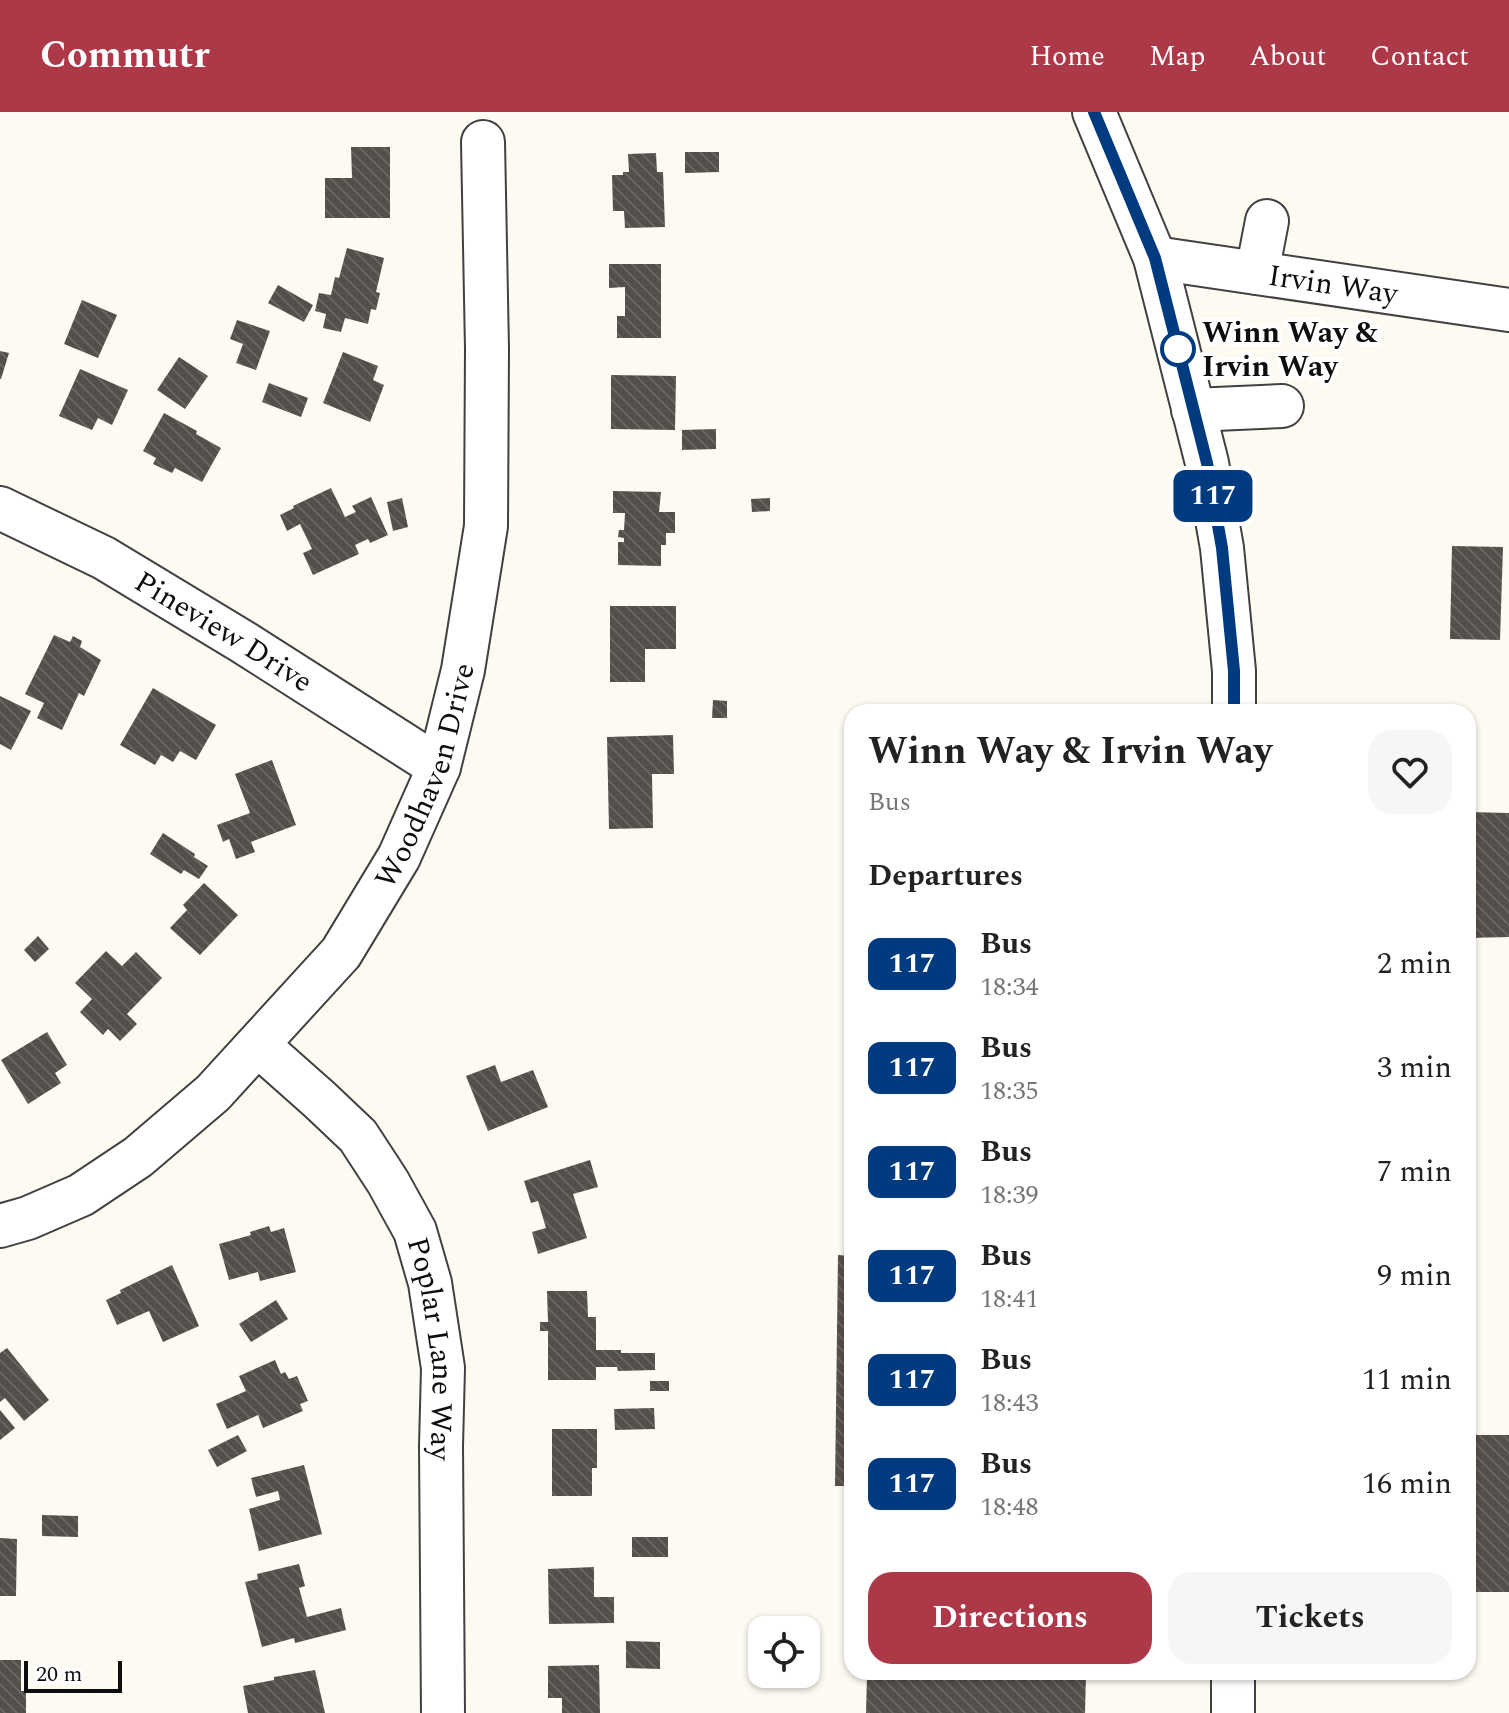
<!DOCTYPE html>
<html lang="en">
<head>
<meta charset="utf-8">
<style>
  body { margin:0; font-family:Spectral,serif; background:#f6f6f6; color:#222; height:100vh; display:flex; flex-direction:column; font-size:30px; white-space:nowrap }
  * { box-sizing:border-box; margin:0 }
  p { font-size:26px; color:#767676 }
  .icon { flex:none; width:44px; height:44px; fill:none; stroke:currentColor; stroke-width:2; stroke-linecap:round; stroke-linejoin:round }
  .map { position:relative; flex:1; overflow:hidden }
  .sheet { position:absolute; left:844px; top:592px; width:632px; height:976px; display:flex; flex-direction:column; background:#fff; border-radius:24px; box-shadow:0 2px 6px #0004 }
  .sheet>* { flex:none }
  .badge { padding:0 16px; border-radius:12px; font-size:28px; line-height:52px }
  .fabs { position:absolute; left:748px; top:1504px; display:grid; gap:16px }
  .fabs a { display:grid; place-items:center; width:72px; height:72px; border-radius:16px; background:#fff; box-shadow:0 2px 6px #0004; font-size:40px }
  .scale { position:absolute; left:24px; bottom:20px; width:98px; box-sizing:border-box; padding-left:8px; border:4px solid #0e0e0e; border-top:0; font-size:22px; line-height:28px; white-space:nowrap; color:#0e0e0e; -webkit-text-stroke:6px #fff; paint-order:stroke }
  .map>.badge { position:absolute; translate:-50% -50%; box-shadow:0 0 0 4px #fff }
  h2 { padding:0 24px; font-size:30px; line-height:72px }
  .round { display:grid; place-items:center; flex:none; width:84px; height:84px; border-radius:24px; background:#f6f6f6 }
  .summary { display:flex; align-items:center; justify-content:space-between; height:136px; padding:0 24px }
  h1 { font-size:38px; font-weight:700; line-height:60px }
  .cta { display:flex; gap:16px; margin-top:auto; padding:16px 24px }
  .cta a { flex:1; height:92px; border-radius:24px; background:#ac3848; color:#fff; font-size:32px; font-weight:700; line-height:92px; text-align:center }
  .cta a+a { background:#f6f6f6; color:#222 }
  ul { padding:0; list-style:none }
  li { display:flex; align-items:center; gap:24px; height:104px; padding:0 24px }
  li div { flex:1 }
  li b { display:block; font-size:30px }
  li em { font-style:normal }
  li .badge { min-width:88px; font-weight:700; text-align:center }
  header { display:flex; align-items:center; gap:48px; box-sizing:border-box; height:112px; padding:0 40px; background:#ac3848; color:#fff }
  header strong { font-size:38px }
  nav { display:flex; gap:44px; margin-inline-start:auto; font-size:28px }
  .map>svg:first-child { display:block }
  .building { fill:url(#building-back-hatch) }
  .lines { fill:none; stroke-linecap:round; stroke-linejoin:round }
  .minor-casing { stroke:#414141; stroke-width:46 }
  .minor { stroke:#fff; stroke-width:42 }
  .line-casing { stroke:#fff; stroke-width:18 }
  .line { stroke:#003b80; stroke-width:12 }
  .stop-dot { fill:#fff; stroke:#003b80; stroke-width:4 }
  .labels { text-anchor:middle; stroke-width:8; stroke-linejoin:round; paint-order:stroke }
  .street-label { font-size:30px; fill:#0e0e0e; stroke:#fff }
  .stop-label { font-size:30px; font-weight:bold; fill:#0e0e0e; stroke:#fff; text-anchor:start }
</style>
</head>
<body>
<header>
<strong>Commutr</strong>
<nav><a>Home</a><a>Map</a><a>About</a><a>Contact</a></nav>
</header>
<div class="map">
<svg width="1509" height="1601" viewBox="0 0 1509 1601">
  <defs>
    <pattern id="building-back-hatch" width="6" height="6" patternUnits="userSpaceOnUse" patternTransform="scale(2)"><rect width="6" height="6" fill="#554f4c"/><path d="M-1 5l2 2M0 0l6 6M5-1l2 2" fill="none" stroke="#696461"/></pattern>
  </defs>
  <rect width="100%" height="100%" fill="#fdfaf1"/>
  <!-- building -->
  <g class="building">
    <polygon points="351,35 390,35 390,106 325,106 325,66 352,66"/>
    <polygon points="685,40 719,40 719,60 685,61"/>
    <polygon points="656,41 657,60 663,60 665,115 625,116 624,99 613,99 612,63 623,63 623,60 629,60 628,42"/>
    <polygon points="347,136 384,146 376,180 380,181 376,198 371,197 368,212 345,206 341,220 323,216 326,202 315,199 319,181 331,183 335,165 339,166"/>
    <polygon points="609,152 661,152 661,226 617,226 617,204 625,204 625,175 609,176"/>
    <polygon points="278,173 313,193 304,210 268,191"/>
    <polygon points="82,188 117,203 98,246 64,232"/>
    <polygon points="237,208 270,219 256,258 236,251 243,232 230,227"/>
    <polygon points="0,239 9,241 1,267 0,267"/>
    <polygon points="343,240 378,254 373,268 384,273 370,310 323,291"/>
    <polygon points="179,245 208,264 185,297 157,278"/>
    <polygon points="80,257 128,278 112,313 98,306 92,318 59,304"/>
    <polygon points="611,263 676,264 675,318 611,317"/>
    <polygon points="269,271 308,286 301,305 262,290"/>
    <polygon points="164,301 197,319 196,322 221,336 202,370 175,356 172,361 153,352 156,346 143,339"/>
    <polygon points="716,317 716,337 682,338 682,318"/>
    <polygon points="331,376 345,405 356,400 352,394 371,385 388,423 370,431 368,427 355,433 359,442 313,463 303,441 312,437 300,412 287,419 280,403 294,396 293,394"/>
    <polygon points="613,379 661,380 659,400 675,400 675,421 666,421 666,433 661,433 661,454 618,453 618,430 624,430 624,426 618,425 619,418 624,418 625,401 613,401"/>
    <polygon points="402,386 408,415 393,419 387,390"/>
    <polygon points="770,386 770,399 752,400 751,387"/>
    <polygon points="1452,434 1503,435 1500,528 1450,527"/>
    <polygon points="610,494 676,494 676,537 645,537 645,570 610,570"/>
    <polygon points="54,523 70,530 73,524 82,529 80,535 101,548 84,584 79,581 62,618 37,606 44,591 25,582"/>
    <polygon points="153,576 216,613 196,648 180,639 173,650 161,643 155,653 120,633"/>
    <polygon points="0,584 31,599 11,638 0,632"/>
    <polygon points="713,588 727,589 727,606 712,606"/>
    <polygon points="673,623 674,662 652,662 653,716 609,717 607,625"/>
    <polygon points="272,648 296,713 251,730 255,740 236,747 229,727 223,730 217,713 250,701 235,662"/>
    <polygon points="1468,700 1509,701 1509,825 1468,826"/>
    <polygon points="163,721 195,742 194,745 208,754 199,767 184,758 181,762 150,742"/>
    <polygon points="204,771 238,803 200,843 170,816 187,798 183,793"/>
    <polygon points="38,824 49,837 35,850 24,838"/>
    <polygon points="106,839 122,854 136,840 162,866 127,902 137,912 120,929 108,917 103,923 80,900 92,887 75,871"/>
    <polygon points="47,920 67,953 55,961 61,971 28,992 1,948"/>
    <polygon points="495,953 501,970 533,958 548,995 488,1019 466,964"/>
    <polygon points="590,1048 598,1075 573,1082 587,1126 538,1142 532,1120 546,1116 538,1089 531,1091 524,1069"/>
    <polygon points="269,1114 271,1120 284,1116 296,1160 260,1169 258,1160 229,1168 219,1132 251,1123 250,1120"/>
    <polygon points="838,1143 852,1144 852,1374 835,1374"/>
    <polygon points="172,1153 199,1214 163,1230 149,1199 117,1213 106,1188 121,1181 120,1178"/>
    <polygon points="547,1179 587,1179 588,1205 596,1205 596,1238 621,1238 621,1241 655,1241 655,1258 618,1259 617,1255 596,1255 596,1268 548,1268 548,1219 540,1219 540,1210 548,1210"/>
    <polygon points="276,1188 288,1207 251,1230 239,1212"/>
    <polygon points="7,1236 49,1288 24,1309 5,1286 0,1290 0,1241"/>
    <polygon points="275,1248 281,1262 285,1260 289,1267 297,1264 308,1289 300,1292 303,1299 263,1316 258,1303 227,1317 216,1292 246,1279 239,1264"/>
    <rect x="650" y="1269" width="19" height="10"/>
    <polygon points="654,1296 655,1317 615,1318 614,1297"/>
    <polygon points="0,1298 15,1316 0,1328"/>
    <polygon points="552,1317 597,1317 597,1356 592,1356 592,1384 552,1384"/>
    <polygon points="238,1323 247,1339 217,1355 208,1338"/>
    <rect x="1468" y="1323" width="41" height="157"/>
    <polygon points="304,1353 322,1422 259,1439 249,1397 280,1388 278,1379 256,1385 251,1366"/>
    <polygon points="42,1403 78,1404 78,1425 42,1424"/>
    <rect x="632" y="1425" width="36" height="20"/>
    <polygon points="0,1426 17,1427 16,1484 0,1484"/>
    <polygon points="299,1452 305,1474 299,1476 307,1505 341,1496 346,1518 295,1531 294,1526 262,1535 245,1470 258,1467 257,1462"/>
    <polygon points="594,1455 594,1485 614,1485 614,1511 549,1512 548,1457"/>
    <polygon points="626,1529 660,1530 660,1557 626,1556"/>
    <polygon points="0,1548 21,1548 21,1579 26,1579 26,1601 0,1601"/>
    <polygon points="599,1553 600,1601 562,1601 562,1586 548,1586 548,1554"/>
    <polygon points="315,1558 325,1601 248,1601 243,1574 274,1568 274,1565"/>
    <polygon points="953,1560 1052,1560 1052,1562 1086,1562 1085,1601 866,1601 867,1563 953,1564"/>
  </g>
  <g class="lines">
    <defs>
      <g id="minor">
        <polyline points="1094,0 1155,146 1207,351 1222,436 1234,559 1234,600"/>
        <path id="s1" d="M1155,146l354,52"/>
        <polyline points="1257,161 1267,109"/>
        <polyline points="1193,298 1282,294"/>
        <path id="s2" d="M0,396l104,50 139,84 196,125"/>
        <path id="s3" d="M258,933l62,55 38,36 30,46 27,49 15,52 13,85 -2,78 2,267"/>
        <path id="s4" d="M0,1114l28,-8 53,-23 57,-38 75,-64 128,-140 58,-96 40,-90 24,-97 23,-144 1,-177 -4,-207"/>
        <polyline points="1233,1560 1233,1601"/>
      </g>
    </defs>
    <!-- minor casing -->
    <use href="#minor" class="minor-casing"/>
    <!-- minor -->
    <use href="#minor" class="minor"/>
  </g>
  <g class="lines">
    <defs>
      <polyline id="line" points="1094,0 1155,146 1207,351 1222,436 1234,559 1234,600"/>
    </defs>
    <!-- line casing -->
    <use href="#line" class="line-casing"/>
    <!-- line -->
    <use href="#line" class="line"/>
  </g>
  <!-- markers -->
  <circle class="stop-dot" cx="1178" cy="237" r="16"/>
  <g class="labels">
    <!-- street labels -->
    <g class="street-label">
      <text dy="10" stroke="none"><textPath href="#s1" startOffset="180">Irvin Way</textPath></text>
      <text dy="10" stroke="none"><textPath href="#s2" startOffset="256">Pineview Drive</textPath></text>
      <text dy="10" stroke="none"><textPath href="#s4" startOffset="642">Woodhaven Drive</textPath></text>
      <text dy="10" stroke="none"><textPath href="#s3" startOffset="366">Poplar Lane Way</textPath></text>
    </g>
    <!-- stop labels -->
    <g class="stop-label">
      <text x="1202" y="230">Winn Way &amp;<tspan x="1202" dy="34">Irvin Way</tspan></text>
    </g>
  </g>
</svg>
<div class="fabs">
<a><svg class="icon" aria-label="locate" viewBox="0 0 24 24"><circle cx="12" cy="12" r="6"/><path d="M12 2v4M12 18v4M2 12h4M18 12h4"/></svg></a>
</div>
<div class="scale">20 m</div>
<b class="badge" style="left:1213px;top:384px;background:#003b80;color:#fff">117</b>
<section class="sheet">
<div class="summary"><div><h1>Winn Way &amp; Irvin Way</h1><p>Bus</p></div><a class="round"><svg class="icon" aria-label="heart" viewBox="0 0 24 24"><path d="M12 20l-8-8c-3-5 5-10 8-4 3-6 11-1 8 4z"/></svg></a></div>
<h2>Departures</h2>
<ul>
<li><span class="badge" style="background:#003b80;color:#fff">117</span><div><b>Bus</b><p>18:34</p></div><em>2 min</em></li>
<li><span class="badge" style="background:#003b80;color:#fff">117</span><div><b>Bus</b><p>18:35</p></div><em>3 min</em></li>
<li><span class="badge" style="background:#003b80;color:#fff">117</span><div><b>Bus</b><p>18:39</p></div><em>7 min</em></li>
<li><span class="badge" style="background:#003b80;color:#fff">117</span><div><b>Bus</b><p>18:41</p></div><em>9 min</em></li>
<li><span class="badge" style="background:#003b80;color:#fff">117</span><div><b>Bus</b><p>18:43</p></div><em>11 min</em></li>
<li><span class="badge" style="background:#003b80;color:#fff">117</span><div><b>Bus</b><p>18:48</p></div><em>16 min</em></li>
</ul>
<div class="cta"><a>Directions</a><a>Tickets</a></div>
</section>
</div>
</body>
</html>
